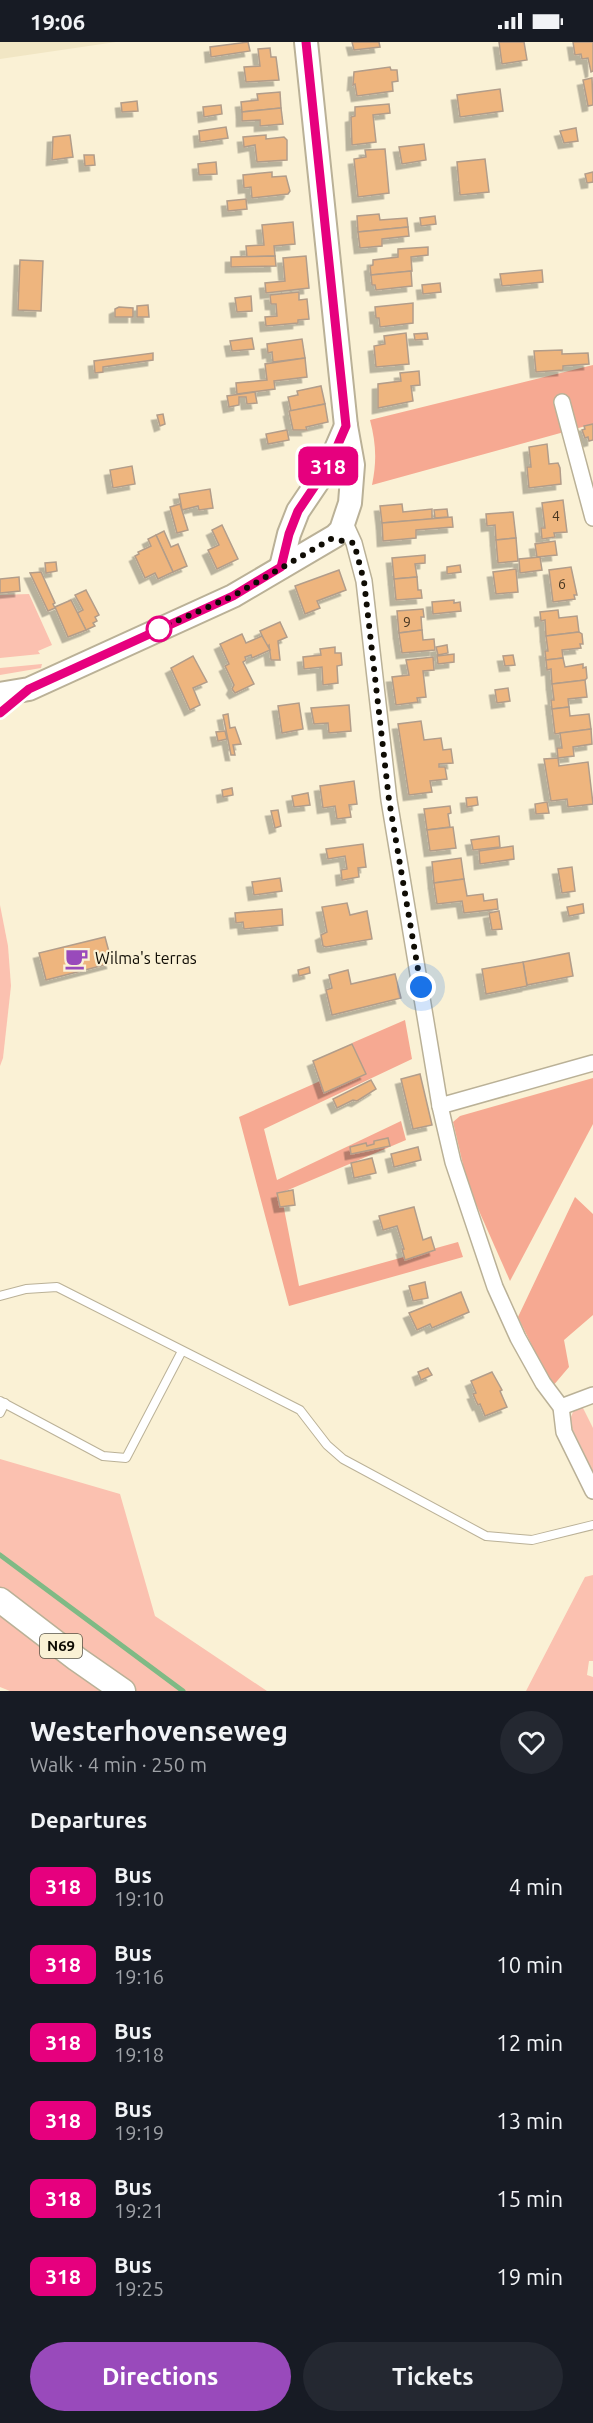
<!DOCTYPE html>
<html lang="en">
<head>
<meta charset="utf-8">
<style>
  body { margin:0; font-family:Ubuntu,sans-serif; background:#242831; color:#f1f3f6; height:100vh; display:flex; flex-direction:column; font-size:22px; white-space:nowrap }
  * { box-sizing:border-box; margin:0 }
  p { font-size:20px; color:#9ea1a6 }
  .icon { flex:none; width:33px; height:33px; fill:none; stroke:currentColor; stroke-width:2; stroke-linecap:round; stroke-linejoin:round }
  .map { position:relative; height:1649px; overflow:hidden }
  .panel { display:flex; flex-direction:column; background:#171b24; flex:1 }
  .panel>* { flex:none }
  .badge { padding:0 12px; border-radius:9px; font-size:21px; line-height:39px }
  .you { position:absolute; width:30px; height:30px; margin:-15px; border:4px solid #fff; border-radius:50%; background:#1a73e8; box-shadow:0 0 0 9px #1a73e833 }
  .map>.badge { position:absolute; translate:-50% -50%; box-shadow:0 0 0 3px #fff }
  h2 { padding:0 30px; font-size:22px; line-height:54px }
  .round { display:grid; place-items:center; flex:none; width:63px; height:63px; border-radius:32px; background:#242831 }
  .head { display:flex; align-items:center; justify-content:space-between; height:102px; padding:0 30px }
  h1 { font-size:28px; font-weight:600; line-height:45px }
  .button { display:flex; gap:12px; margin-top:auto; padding:12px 30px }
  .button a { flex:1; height:69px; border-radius:36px; background:#994abb; color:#fff; font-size:24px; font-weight:600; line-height:69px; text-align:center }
  .button a+a { background:#242831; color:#f1f3f6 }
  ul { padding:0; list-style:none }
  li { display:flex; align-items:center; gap:18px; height:78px; padding:0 30px }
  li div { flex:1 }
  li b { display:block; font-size:22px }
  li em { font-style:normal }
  li .badge { min-width:66px; font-weight:700; text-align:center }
  .status { display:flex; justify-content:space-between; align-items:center; height:42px; padding:0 30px; background:#171b24; direction:ltr }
  .status svg { height:16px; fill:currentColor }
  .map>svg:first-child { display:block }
  .built { fill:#f1e6c4 }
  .green { fill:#fbc1b0 }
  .forest { fill:#f6a992 }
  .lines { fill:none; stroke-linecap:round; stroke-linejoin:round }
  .stream { stroke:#7fba85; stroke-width:5 }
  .building { fill:#eeb57e; stroke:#b29d8a; stroke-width:1.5; filter:url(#shadow) }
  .lane-casing { stroke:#bab197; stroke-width:10 }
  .street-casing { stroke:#bab197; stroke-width:18 }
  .secondary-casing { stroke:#bab197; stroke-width:26 }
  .primary-casing { stroke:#bab197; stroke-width:27 }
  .lane { stroke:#fff; stroke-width:8 }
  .street { stroke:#fff; stroke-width:15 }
  .secondary { stroke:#fff; stroke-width:22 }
  .primary { stroke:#fff; stroke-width:24 }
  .line-casing { stroke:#fff; stroke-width:14 }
  .line { stroke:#e6007e; stroke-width:9 }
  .walk { stroke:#0f0c04; stroke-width:6; stroke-dasharray:0 10.8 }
  .stop-dot { fill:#fff; stroke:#e6007e; stroke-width:3 }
  .labels { text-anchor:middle; stroke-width:4.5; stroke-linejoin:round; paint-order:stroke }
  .number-label { font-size:14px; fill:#473622 }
  .shield { fill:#faf1d5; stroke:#565143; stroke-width:1.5 }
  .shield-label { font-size:15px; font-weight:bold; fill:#0f0c04 }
  .poi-label { font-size:16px; fill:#0f0c04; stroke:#faf1d5; text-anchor:start }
</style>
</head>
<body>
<div class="status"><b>19:06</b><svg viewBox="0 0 49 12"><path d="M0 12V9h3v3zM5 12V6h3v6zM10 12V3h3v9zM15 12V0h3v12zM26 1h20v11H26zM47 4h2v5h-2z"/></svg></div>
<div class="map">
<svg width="593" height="1649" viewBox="0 0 593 1649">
  <defs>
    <filter id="shadow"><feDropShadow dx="-5.5" dy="5.5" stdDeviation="0" flood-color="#0004"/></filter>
  </defs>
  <rect width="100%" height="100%" fill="#faf1d5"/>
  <!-- built -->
  <polygon class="built" points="0,0 116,0 0,17"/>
  <!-- green -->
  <g class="green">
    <polygon points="29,552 52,603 38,609 40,612 0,616 0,553"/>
    <polygon points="42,622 41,626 0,633 0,626"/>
    <polygon points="0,863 8,904 11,944 3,1016 0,1024"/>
    <polygon points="581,1362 593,1386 593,1430 569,1380 575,1365"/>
    <polygon points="0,1417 120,1452 155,1574 267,1649 136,1649 0,1546"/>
    <polygon points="593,1533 593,1619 589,1619 587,1633 593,1635 593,1649 526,1649 585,1535"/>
    <polygon points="0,1569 110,1649 10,1649 0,1645"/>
  </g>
  <!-- forest -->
  <g class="forest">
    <path d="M593,323v59l-221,61c5,-24 4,-42 -2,-65z"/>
    <polygon points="405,978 412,1017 264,1087 277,1138 401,1079 406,1098 281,1151 299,1244 458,1200 463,1215 289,1264 239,1075 361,1021 352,1001"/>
    <polygon points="593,1036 593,1082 510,1239 468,1144 453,1080 460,1074"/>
    <polygon points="575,1155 593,1172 593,1273 564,1298 569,1325 552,1345 518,1275"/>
  </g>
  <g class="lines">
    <!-- stream -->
    <polyline class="stream" points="0,1513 183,1649"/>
  </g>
  <!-- building -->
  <g class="building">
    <polygon points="248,0 250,9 211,15 210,5"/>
    <polygon points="352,0 379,0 380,5 354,8"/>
    <polygon points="499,0 524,0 527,18 502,22"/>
    <polygon points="573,0 593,0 593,29 591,30 588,16 582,17 581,12 575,13"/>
    <polygon points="270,6 271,15 276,15 279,38 246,40 244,25 260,24 258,7"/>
    <polygon points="390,25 391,28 397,28 398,39 392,40 393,49 357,54 355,42 353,43 354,30"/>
    <polygon points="592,36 593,63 588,64 583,38"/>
    <polygon points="500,47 503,69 460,75 457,53"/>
    <polygon points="280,50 281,66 242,70 241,60 258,58 257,52"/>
    <polygon points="137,59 138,69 122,70 121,61"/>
    <polygon points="389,62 390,71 373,73 376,100 352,103 351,75 355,74 355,65"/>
    <polygon points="221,63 222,72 204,75 203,65"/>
    <polygon points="281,66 283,82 260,84 260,78 242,79 242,70"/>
    <polygon points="226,85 228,96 200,100 199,89"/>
    <polygon points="576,86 578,99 564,101 560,89"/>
    <polygon points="70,93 73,115 52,118 53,95"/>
    <polygon points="266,93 266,97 284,95 287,98 287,118 257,120 255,103 244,105 243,95"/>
    <polygon points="424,102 426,118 402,122 399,105"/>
    <polygon points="385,107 389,151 358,155 354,117 366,115 365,108"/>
    <polygon points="84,113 94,113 95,123 85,124"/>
    <polygon points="485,117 489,150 460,153 457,120"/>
    <polygon points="216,120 217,132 199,133 198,122"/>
    <polygon points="272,130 272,135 286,134 290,149 288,152 252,156 251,145 244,146 243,133"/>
    <polygon points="593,130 593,140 587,141 585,132"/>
    <polygon points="246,157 247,167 228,169 227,159"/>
    <polygon points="379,172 380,178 407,176 408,185 358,190 357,174"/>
    <polygon points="435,174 436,182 421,184 420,176"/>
    <polygon points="293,180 295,202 274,204 275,214 247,215 246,204 264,203 262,183"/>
    <polygon points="408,185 409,194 382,197 382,204 360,206 358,190"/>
    <polygon points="428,205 428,213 411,215 412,229 371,233 370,224 373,223 373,218 398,215 398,207"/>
    <polygon points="275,214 276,224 231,225 231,215"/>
    <polygon points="306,214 309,246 266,251 265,241 285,239 283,216"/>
    <polygon points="20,218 43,219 41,269 18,268"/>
    <polygon points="542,228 543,240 502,244 500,232"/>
    <polygon points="411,229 412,244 376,248 375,243 372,243 371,233"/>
    <polygon points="440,241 441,250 423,252 422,243"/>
    <polygon points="299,250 299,258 307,257 309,277 298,278 298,281 266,284 265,275 277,274 276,262 271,262 270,253"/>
    <polygon points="251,254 252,269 237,270 235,256"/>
    <polygon points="413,261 413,281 380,285 379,276 376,276 375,265"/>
    <polygon points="148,263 149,275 137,275 137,264"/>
    <polygon points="119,265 133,266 133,275 115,275 115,267"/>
    <polygon points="406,291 409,322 376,325 374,304 385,302 384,294"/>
    <polygon points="427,291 428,297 415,298 414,292"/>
    <polygon points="252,296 254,307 232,309 230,299"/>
    <polygon points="302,297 305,316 273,320 272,310 268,311 267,302"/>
    <polygon points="562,308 562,312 588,311 589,322 563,324 563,328 536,330 534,309"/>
    <polygon points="153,311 153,318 103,325 103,330 95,331 94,319"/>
    <polygon points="305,316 307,335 274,339 275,347 237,352 236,341 267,338 265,322"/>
    <polygon points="419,329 420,343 411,344 413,359 378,366 378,342 401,339 400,331"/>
    <polygon points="321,344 325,362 291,369 288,355 298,353 297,349"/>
    <polygon points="255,350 257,361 247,362 246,355 239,355 239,363 229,365 227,354"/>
    <polygon points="325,362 328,380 306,385 307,388 293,388 289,369"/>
    <polygon points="163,372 165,382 160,384 157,373"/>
    <polygon points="593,382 593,398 589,399 588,395 585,396 582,388 585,387 584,384"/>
    <polygon points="287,388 289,398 268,402 266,392"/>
    <polygon points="547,402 549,422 558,421 560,426 561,442 529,446 527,425 531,425 529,405"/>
    <polygon points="132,424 135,442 113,446 110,428"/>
    <polygon points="210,447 213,466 199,468 198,464 182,468 179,452"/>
    <polygon points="563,458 567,490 554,491 555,495 542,497 541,486 545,486 542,461"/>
    <polygon points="180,462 188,488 177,491 170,465"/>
    <polygon points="402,462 403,470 432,467 432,477 382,481 380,464"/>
    <polygon points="447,467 448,475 435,476 434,468"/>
    <polygon points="513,470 516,496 496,498 495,483 487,484 486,472"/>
    <polygon points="452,475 453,485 416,488 416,496 383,499 382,481"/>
    <polygon points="222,483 238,517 217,527 208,508 219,503 212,488"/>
    <polygon points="164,489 171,505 178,502 187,524 173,530 156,493"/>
    <polygon points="156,493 173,530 158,537 155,531 145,536 135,514 139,512 138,510 151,504 148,497"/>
    <polygon points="516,496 518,519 498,521 496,498"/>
    <polygon points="555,499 557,513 537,515 535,502"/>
    <polygon points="425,513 425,521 415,522 417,535 394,537 392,516"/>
    <polygon points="540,515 542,528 520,531 519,517"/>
    <polygon points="56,520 57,529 46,531 45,521"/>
    <polygon points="460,523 461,530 447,532 447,525"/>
    <polygon points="571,525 577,553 574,553 575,557 553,560 549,528"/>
    <polygon points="516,527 518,550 496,552 493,530"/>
    <polygon points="339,528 346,548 317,559 320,566 305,572 295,544"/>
    <polygon points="41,530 55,561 53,562 55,566 48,569 30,531"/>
    <polygon points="19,535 20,549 0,551 0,537"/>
    <polygon points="417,535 418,548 421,548 422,556 396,558 394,537"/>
    <polygon points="86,548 99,573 95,575 97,579 93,581 95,584 86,588 77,571 83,568 75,553"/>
    <polygon points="71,558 86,588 68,595 55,565"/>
    <polygon points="454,558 454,561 460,560 461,569 433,572 432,560"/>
    <polygon points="423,567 424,575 421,575 422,588 399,591 397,569"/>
    <polygon points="558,568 559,576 577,574 579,590 546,594 545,578 541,579 540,570"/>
    <polygon points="280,580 287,595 278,599 280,618 271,618 269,603 267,605 260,589"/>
    <polygon points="422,588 423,598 434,597 435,608 402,611 399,591"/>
    <polygon points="579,590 582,592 583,602 580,602 581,606 562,608 563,616 546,618 545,609 548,609 546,594"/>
    <polygon points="242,592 246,601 262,594 270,608 252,616 251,613 245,615 246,618 243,620 254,642 235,651 232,647 234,643 225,624 229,622 220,602"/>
    <polygon points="447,603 448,611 438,613 436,605"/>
    <polygon points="335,605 335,611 341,611 342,623 337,624 338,641 323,643 322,625 304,627 303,615 321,613 320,607"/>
    <polygon points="454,612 454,620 438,622 437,614"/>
    <polygon points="513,613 515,623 505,624 503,614"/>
    <polygon points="193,614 207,640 193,646 200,663 190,668 171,626"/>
    <polygon points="433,615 434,628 423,629 426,655 417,656 418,660 396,663 392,635 409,633 406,618"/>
    <polygon points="563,616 565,625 583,622 583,626 586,625 587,636 585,638 552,642 551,627 547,628 546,618"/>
    <polygon points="585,638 587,655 568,657 569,665 552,667 551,658 554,658 552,642"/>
    <polygon points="508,646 510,659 497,661 495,648"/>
    <polygon points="299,661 303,687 282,691 278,664"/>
    <polygon points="349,663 351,689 329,691 328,681 314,682 311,666"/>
    <polygon points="569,665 570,674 589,672 591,687 555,692 552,667"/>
    <polygon points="228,672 230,686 235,685 241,702 233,703 235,713 231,713 223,673"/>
    <polygon points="421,679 424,698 441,696 443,708 451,707 453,721 439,722 439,725 445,725 447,737 430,739 432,750 409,753 398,682"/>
    <polygon points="591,687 592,702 573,705 574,714 558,716 557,706 562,706 560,691"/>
    <polygon points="225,689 227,697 218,699 216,690"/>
    <polygon points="558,716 559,724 588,720 593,762 568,765 567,757 551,759 544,717"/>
    <polygon points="354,739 357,762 349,763 351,775 337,777 335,764 323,766 320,744"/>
    <polygon points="232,746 233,753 223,755 222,748"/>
    <polygon points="308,751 310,763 294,765 292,754"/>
    <polygon points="477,755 478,763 467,765 466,756"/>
    <polygon points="547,760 549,771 536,772 535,762"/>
    <polygon points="450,764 451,771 448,772 450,785 427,788 424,767"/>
    <polygon points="278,768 281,784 275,786 271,769"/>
    <polygon points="453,785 456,806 430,809 427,788"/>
    <polygon points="499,794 500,805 473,808 471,798"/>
    <polygon points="363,802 366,825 358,826 359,835 342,838 341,828 347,827 345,814 328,817 326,807"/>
    <polygon points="513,804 514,817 480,822 479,809"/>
    <polygon points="461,816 464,837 434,841 432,820"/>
    <polygon points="572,825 575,849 562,851 558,827"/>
    <polygon points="280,836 282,849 254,853 252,840"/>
    <polygon points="464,837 467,854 483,852 484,859 497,857 498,867 464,871 462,859 437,862 434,841"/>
    <polygon points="347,861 350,873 367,869 372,897 326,905 323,904 321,893 327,890 322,865"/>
    <polygon points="583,862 584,871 569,874 567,865"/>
    <polygon points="282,867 283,883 244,887 243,880 236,881 235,871"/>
    <polygon points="499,869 502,887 492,888 489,871"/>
    <polygon points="105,895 112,921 46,938 39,911"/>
    <polygon points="569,911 573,934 527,943 523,920"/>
    <polygon points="523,920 527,944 486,952 482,927"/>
    <polygon points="309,925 310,931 299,934 298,928"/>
    <polygon points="348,928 351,942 395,932 401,956 332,973 326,948 332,946 329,933"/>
    <polygon points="352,1002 366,1032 324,1051 313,1019"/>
    <polygon points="420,1032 432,1083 413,1087 401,1037"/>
    <polygon points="371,1038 376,1047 357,1059 353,1058 337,1066 333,1057"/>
    <polygon points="388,1096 390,1104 351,1112 350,1105 366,1101 367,1104 374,1102 374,1099"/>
    <polygon points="418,1105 421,1118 394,1125 391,1112"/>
    <polygon points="372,1116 376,1131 354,1136 351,1121"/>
    <polygon points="293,1148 295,1163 280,1165 277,1151"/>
    <polygon points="414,1165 423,1198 431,1195 435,1208 405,1218 402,1207 404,1207 397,1184 383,1188 379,1174"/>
    <polygon points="425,1240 428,1256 413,1259 409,1244"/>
    <polygon points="461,1250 469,1270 432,1286 430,1282 417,1288 409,1271"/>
    <polygon points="428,1326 432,1333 421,1338 418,1330"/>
    <polygon points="492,1330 502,1348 500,1349 507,1365 485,1374 480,1362 478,1363 476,1359 473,1352 476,1351 471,1339"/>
  </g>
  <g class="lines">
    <defs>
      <g id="lane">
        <polyline points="0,1254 26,1247 57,1245 300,1368 327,1403 343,1417 486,1494 532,1498 593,1483"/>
        <polyline points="0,1359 103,1414 126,1416 182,1309"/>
        <polyline points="0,1371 5,1361"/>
      </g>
      <g id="street">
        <polyline points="562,360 593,476"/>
        <polyline points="344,479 354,501 364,539 389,758 440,1064 453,1120 495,1245 518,1296 543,1341 561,1365 564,1390 593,1449"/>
        <polyline points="440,1064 593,1021"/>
        <polyline points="561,1365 593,1353"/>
      </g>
      <g id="secondary">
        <polyline points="281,525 289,492 298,469 329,423 346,384"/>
        <polyline points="0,652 29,647 233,554 335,494 341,488 350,461 353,423 346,384 306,0"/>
      </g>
      <polyline id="primary" points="0,1558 77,1617 123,1649"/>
    </defs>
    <!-- lane casing -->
    <use href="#lane" class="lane-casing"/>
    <!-- street casing -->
    <use href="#street" class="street-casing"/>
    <!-- secondary casing -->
    <use href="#secondary" class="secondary-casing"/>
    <!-- primary casing -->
    <use href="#primary" class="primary-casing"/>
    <!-- lane -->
    <use href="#lane" class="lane"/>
    <!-- street -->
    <use href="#street" class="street"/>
    <!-- secondary -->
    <use href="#secondary" class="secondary"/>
    <!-- primary -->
    <use href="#primary" class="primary"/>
  </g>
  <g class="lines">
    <defs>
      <polyline id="line" points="0,671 29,647 233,554 281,525 289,492 298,469 329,423 346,384 306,0"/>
    </defs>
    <!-- line casing -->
    <use href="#line" class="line-casing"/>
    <!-- line -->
    <use href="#line" class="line"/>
    <!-- walk -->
    <polyline class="walk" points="159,587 233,554 331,497 354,501 364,539 389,758 421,945"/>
  </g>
  <!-- icons -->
  <defs>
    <symbol id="cafe-bare" viewBox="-9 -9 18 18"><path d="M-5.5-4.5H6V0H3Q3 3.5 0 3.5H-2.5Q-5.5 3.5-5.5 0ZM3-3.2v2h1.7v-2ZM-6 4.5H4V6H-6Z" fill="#994abb" stroke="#faf1d5" stroke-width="2.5" paint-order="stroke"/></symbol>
  </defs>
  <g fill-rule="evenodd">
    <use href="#cafe-bare" x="60" y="900" width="33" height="33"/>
  </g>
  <!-- markers -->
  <circle class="stop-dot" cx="159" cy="587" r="12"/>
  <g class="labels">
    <!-- number labels -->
    <g class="number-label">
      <text x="556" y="479">4</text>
      <text x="562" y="547">6</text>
      <text x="407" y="585">9</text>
    </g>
    <!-- shield labels -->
    <rect class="shield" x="40" y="1592" width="42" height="24" rx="4.5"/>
    <g class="shield-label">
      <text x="61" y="1609">N69</text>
    </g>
    <!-- poi labels -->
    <g class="poi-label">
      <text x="95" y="922">Wilma's terras</text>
    </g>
  </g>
</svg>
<div class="you" style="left:421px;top:945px"></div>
<b class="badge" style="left:328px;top:424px;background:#e6007e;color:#fff">318</b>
</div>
<section class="panel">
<div class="head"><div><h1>Westerhovenseweg</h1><p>Walk · 4 min · 250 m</p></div><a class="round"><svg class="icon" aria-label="heart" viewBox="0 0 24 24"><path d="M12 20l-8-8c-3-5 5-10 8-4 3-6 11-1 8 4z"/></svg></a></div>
<h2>Departures</h2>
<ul>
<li><span class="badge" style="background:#e6007e;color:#fff">318</span><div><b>Bus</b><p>19:10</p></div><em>4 min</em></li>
<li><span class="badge" style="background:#e6007e;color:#fff">318</span><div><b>Bus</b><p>19:16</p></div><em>10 min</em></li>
<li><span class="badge" style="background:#e6007e;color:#fff">318</span><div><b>Bus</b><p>19:18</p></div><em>12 min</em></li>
<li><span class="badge" style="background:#e6007e;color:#fff">318</span><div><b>Bus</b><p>19:19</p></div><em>13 min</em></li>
<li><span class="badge" style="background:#e6007e;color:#fff">318</span><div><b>Bus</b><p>19:21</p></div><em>15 min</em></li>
<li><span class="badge" style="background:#e6007e;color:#fff">318</span><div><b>Bus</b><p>19:25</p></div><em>19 min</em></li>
</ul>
<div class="button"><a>Directions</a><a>Tickets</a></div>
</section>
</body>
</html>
